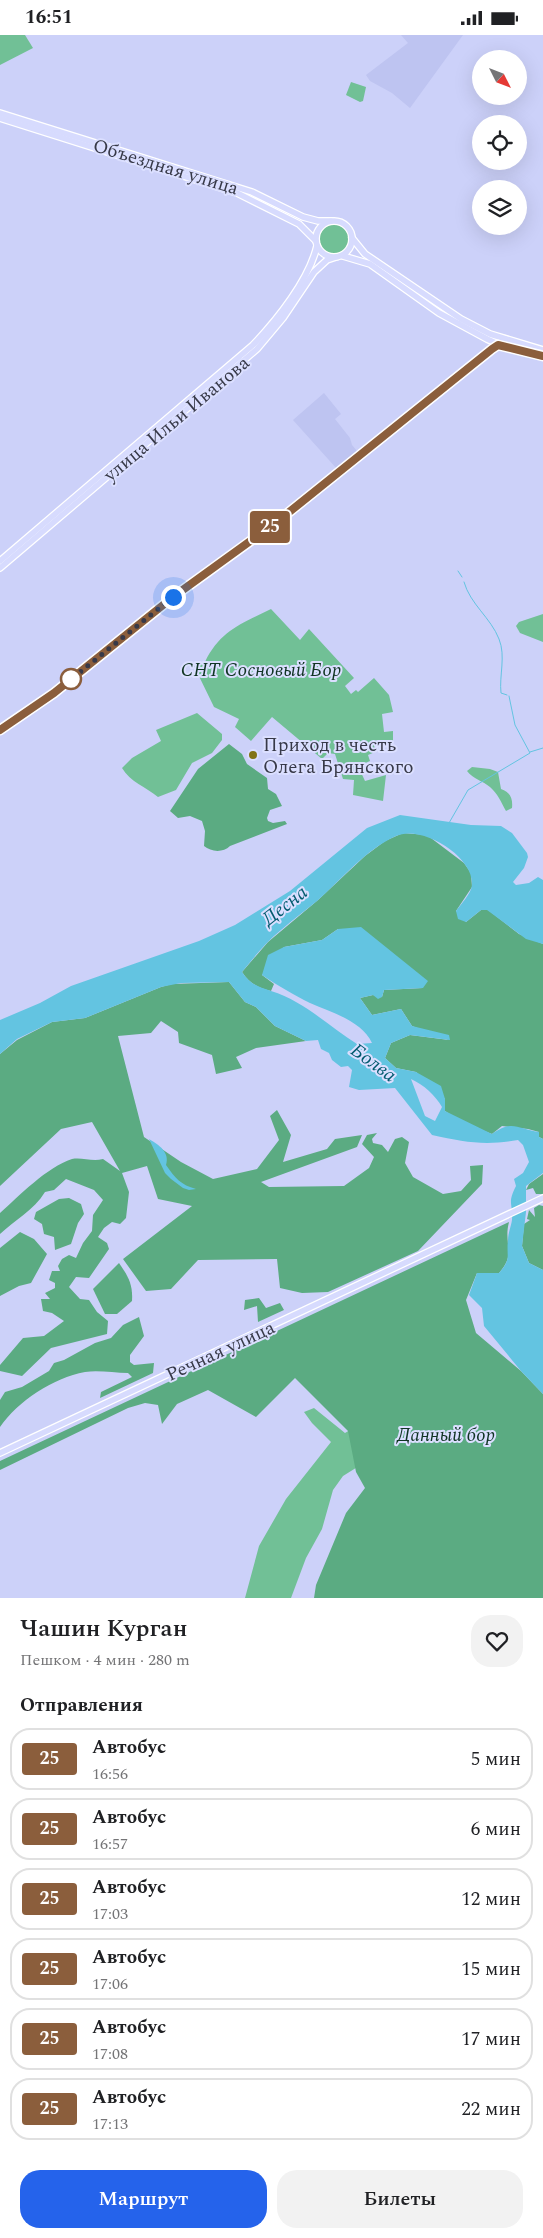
<!DOCTYPE html>
<html lang="ru">
<head>
<meta charset="utf-8">
<style>
  body { margin:0; font-family:Spectral,serif; background:#f2f2f2; color:#202124; height:100vh; display:flex; flex-direction:column; font-size:19px; white-space:nowrap }
  * { box-sizing:border-box; margin:0 }
  p { font-size:16px; color:#757577 }
  .icon { flex:none; width:28px; height:28px; fill:none; stroke:currentColor; stroke-width:2; stroke-linecap:round; stroke-linejoin:round }
  .map { position:relative; height:1563px; overflow:hidden }
  .side { display:flex; flex-direction:column; background:#fff; flex:1 }
  .side>* { flex:none }
  .badge { padding:0 10px; border-radius:4px; font-size:18px; line-height:32px }
  .needle { width:32px; rotate:132deg }
  .controls { position:absolute; left:472px; top:15px; display:grid; gap:10px }
  .controls a { display:grid; place-items:center; width:55px; height:55px; border-radius:50%; background:#fff; box-shadow:0 5px 20px #0002; font-size:25px }
  .you { position:absolute; width:25px; height:25px; margin:-12px; border:4px solid #fff; border-radius:50%; background:#1a73e8; box-shadow:0 0 0 8px #1a73e833 }
  .map>.badge { position:absolute; translate:-50% -50%; box-shadow:0 0 0 2px #fff }
  h2 { padding:0 20px; font-size:19px; line-height:45px }
  .round { display:grid; place-items:center; flex:none; width:52px; height:52px; border-radius:20px; background:#f2f2f2 }
  .summary { display:flex; align-items:center; justify-content:space-between; height:85px; padding:0 20px }
  h1 { font-size:24px; font-weight:600; line-height:38px }
  .action { display:flex; gap:10px; margin-top:auto; padding:10px 20px }
  .action a { flex:1; height:58px; border-radius:20px; background:#2563eb; color:#fff; font-size:20px; font-weight:600; line-height:58px; text-align:center }
  .action a+a { background:#f2f2f2; color:#202124 }
  ul { padding:0; list-style:none }
  li { display:flex; align-items:center; gap:15px; height:62px; margin:0 10px 8px; padding:0 10px; border:2px solid #e0e0e0; border-radius:20px }
  li div { flex:1 }
  li b { display:block; font-size:19px }
  li em { font-style:normal }
  li .badge { min-width:55px; font-weight:700; text-align:center }
  .status { display:flex; justify-content:space-between; align-items:center; height:35px; padding:0 25px; background:#fff; direction:ltr }
  .status svg { height:14px; fill:currentColor }
  .map>svg:first-child { display:block }
  .built { fill:#bec4f1 }
  .green { fill:#71c096 }
  .forest { fill:#5bab82 }
  .water { fill:#63c4e1; fill-rule:evenodd }
  .lines { fill:none; stroke-linecap:round; stroke-linejoin:round }
  .stream { stroke:#63c4e1; stroke-width:1 }
  .primary-casing { stroke:#fff; stroke-width:8 }
  .primary { stroke:#d7dbfe; stroke-width:5.5 }
  .line-casing { stroke:#fff; stroke-width:11 }
  .line { stroke:#8b5e3c; stroke-width:8 }
  .walk { stroke:#373948; stroke-width:5; stroke-dasharray:0 9 }
  .stop-dot { fill:#fff; stroke:#8b5e3c; stroke-width:2.5 }
  .poi-dot { fill:#827315; stroke:#dbdfff; stroke-width:2 }
  .labels { text-anchor:middle; stroke-width:4; stroke-linejoin:round; paint-order:stroke }
  .street-label { font-size:19px; fill:#373948; stroke:#dbdfff }
  .park-label { font-size:19px; font-style:italic; fill:#103423; stroke:#dbdfff }
  .poi-label { font-size:19px; fill:#373948; stroke:#dbdfff; text-anchor:start }
  .water-label { font-size:20px; font-style:italic; fill:#035b6f; stroke:#dbdfff }
</style>
</head>
<body>
<div class="status"><b>16:51</b><svg viewBox="0 0 49 12"><path d="M0 12V9h3v3zM5 12V6h3v6zM10 12V3h3v9zM15 12V0h3v12zM26 1h20v11H26zM47 4h2v5h-2z"/></svg></div>
<div class="map">
<svg width="543" height="1563" viewBox="0 0 543 1563">
  <rect width="100%" height="100%" fill="#ccd1f9"/>
  <!-- built -->
  <g class="built">
    <polygon points="401,0 463,0 410,73 392,58 370,46 366,40 408,8"/>
    <polygon points="324,358 341,379 335,384 350,403 352,410 357,416 337,434 293,385"/>
  </g>
  <!-- green -->
  <g class="green">
    <polygon points="0,0 25,0 33,13 0,30"/>
    <polygon points="351,47 366,52 363,66 360,67 346,60"/>
    <circle cx="334" cy="204" r="15"/>
    <path d="M271,574l29,31 9,-11 45,49 -9,8 6,8 5,-4 2,2 16,-14 15,17 4,17 -11,2 2,18 9,-1v11l-11,3 -3,-5 -5,3 1,9 -7,3 2,6 -12,5 7,15 21,-6 -3,26 -30,-6 1,-15 -11,-1 -8,-25 -7,-1 -6,6 -50,-42 -21,24 -16,-14 4,-8 -25,-12 -20,-41 11,-4c15,-31 36,-38 66,-53z"/>
    <polygon points="543,579 543,607 520,598 516,591 519,587"/>
    <path d="M197,678l25,21v6l-10,13 -20,10 -16,27 -18,7c-12,-10 -28,-15 -36,-29l10,-10 29,-17 -5,-11z"/>
    <path d="M472,732l18,2 8,3 3,17c9,3 12,9 11,19l-6,3c-5,-9 -8,-17 -16,-24 -7,-6 -17,-8 -23,-16z"/>
    <polygon points="314,1373 345,1398 358,1390 359,1431 343,1441 333,1455 322,1494 306,1523 291,1563 245,1563 259,1511 286,1464 331,1407 312,1388 304,1377"/>
  </g>
  <!-- forest -->
  <g class="forest">
    <path d="M229,709l13,10 5,10 20,14 1,11 8,5 6,12 -12,4 -3,8 1,3 5,2 12,-2 2,3 -57,22c-7,7 -19,6 -26,0l1,-15 -3,-10 -12,-5 -12,2 -8,-7 28,-42z"/>
    <path d="M403,798l24,2 37,28 7,10 1,14 -16,24 10,11 15,-12 6,-1 32,25 24,10v195l-4,-2v-5l-11,-3 -26,-3 -10,8 -29,-11 -18,-12v-12l-29,-27 -20,-4 -11,-10 6,-15 19,-8 39,5 -37,-14 -11,-17 -29,6 -12,-17 13,-3 9,2 2,-7 39,-2 -85,-59 -16,11 -38,7 -22,28 12,9 -3,7c-13,-3 -22,-8 -29,-19l26,-30 50,-42 47,-44 20,-15z"/>
    <path d="M229,947l16,20 11,5 19,19 31,15 -50,7 -20,9 6,11 -26,6 -4,-19 -33,-12 -1,-11 -17,-11 -10,12 -33,3 26,101 37,25 32,17 44,-10 22,-29 -9,-24 7,-6 14,25 -8,27 44,-13 8,-10 27,-4 -5,12 -96,35 8,5 75,-1 25,-18 5,-11 -12,-13 5,-9 10,-2 -5,6 1,4 9,2 6,7 7,-13 7,-2 7,5 -4,21 8,14 30,17 18,-3 10,-11 -1,-14 13,-1 -1,19 -64,67 -90,41 -26,1 -22,-5 -3,-29 -79,1 -27,29 -25,2 -23,-32 69,-53 -34,-7 -11,-33 -25,7 7,19 -3,26 -6,6 -8,-2 -8,6 -6,9 9,6 2,6 -20,29 -13,-1 -7,10 11,12 9,1 8,12 11,9 -1,13 -56,14 -29,28 -22,-5v-6l23,-27 21,-2 20,-15 -12,-8 -9,-2 -2,-12h9l-5,-6 10,-5v-5l-6,-3 3,-9h8l-2,-5 4,-7 7,-4 7,3 7,-15 9,-12 1,-16 10,-15 -9,-10 -28,-11 -12,11 -9,2c-11,18 -30,28 -45,42v-21c19,-17 47,-46 72,-54 10,-2 20,3 31,0l17,12 -28,-49 -31,7 -61,57v-132l17,-14 35,-18 33,-4 76,-31 11,-3z"/>
    <polygon points="543,1139 543,1159 536,1159 533,1153 526,1155 529,1149"/>
    <polygon points="69,1163 81,1169 84,1179 78,1188 71,1209 55,1215 54,1202 44,1199 42,1189 34,1184 36,1177 59,1164"/>
    <polygon points="539,1170 543,1171 543,1235 529,1228 522,1211 524,1189 530,1185 527,1184 529,1175 535,1182 534,1173"/>
    <path d="M509,1187c-6,23 8,31 -10,51h-22l-11,27 10,33 45,38 22,23v204h-229l2,-13 30,-72 19,-25 -9,-16 -8,-41 -53,-53 -39,39 -48,-27 -31,14 -15,20 -4,-19 -13,-2 -17,5 -128,62v-9z"/>
    <polygon points="20,1197 34,1204 47,1219 31,1248 19,1251 0,1261 0,1213"/>
    <path d="M119,1228c9,13 14,21 13,38l-15,13h-12l-12,-25z"/>
    <polygon points="259,1263 266,1273 280,1268 284,1275 258,1287 257,1271 244,1275 245,1265"/>
    <path d="M139,1282l5,19 -14,19v7l4,3 20,-2 -1,10 -53,25 1,-6 31,-15 -4,-4c-14,0 -29,-3 -43,-1 -32,6 -67,29 -85,55v-27l5,-8 17,-5 27,-16 5,-8 10,-3 31,-17 16,-5 12,-13z"/>
  </g>
  <!-- water -->
  <g class="water">
    <path d="M400,780l71,10 30,1 11,7 15,20 1,4 -4,11 -11,14 3,3 13,-2 9,-6 5,3v64l-17,-5 -39,-29h-6l-15,12 -8,-3 -2,-8c5,-7 15,-17 16,-26 2,-29 -51,-61 -76,-49 -31,14 -54,43 -79,65 -12,10 -25,19 -36,29 -15,12 -27,27 -39,42 8,12 16,15 29,19 33,10 57,35 86,53l15,-1c-10,-22 -41,-31 -62,-40 -14,-7 -35,-19 -48,-28l6,-20 16,-8 38,-7 16,-11 23,-2 67,54 -5,7 -39,2 -2,7 -4,2 -5,-4 -13,3 12,17 29,-6 11,17 37,9 1,5 -40,-5 -19,8 -6,15 11,10 20,4 25,14 4,13v12l47,23c21,-15 25,-5 47,-2v5l4,2v34l-17,13v26l-4,34 7,17 14,7v124l-22,-23 -37,-45 -2,-18 -13,-13 8,-22h22c13,-15 7,-16 9,-33 0,-7 3,-13 4,-20 1,-18 -5,-16 4,-34l-2,-7 9,-6 6,-11 -6,-17 -5,-5c-34,6 -53,2 -86,-5l-37,-47 -36,2 -10,-3 3,-17 -4,-4 -7,1 -9,-7 -3,-7 -8,-4 -3,-9 -12,1 -31,-15 -19,-19 -11,-5 -16,-20 -48,1 -20,4 -76,31 -33,4 -35,17 -17,15v-34l40,-17 31,-17 128,-45 36,-16 55,-34 77,-63zM411,1044c13,6 24,16 31,28l-7,14 -10,-5z"/>
    <path d="M149,1104c10,6 21,13 17,26 9,13 15,20 30,24l-7,1 -6,-2 -12,-9 -6,-6z"/>
  </g>
  <g class="lines">
    <!-- stream -->
    <g class="stream">
      <polyline points="458,536 462,542"/>
      <path d="M464,547c6,22 27,36 35,57 7,17 0,37 2,54l6,2"/>
      <polyline points="530,717 543,713"/>
      <polyline points="449,788 468,755 530,718 515,690 509,661"/>
    </g>
    <defs>
      <g id="primary">
        <polyline points="0,78 252,157 303,182 318,186 331,186"/>
        <polyline points="0,83 237,158 299,189 316,206"/>
        <circle cx="334" cy="204" r="18"/>
        <polyline points="352,203 365,219 461,284 490,299 543,315"/>
        <polyline points="343,221 370,229 439,278 487,304 498,309 543,321"/>
        <path d="M0,526l253,-216c24,-25 56,-65 64,-99"/>
        <polyline points="0,533 257,314 283,283 314,237 327,225 336,222"/>
        <polyline points="0,695 55,657 173,562 278,486 505,304"/>
        <polyline points="0,1418 543,1163"/>
      </g>
    </defs>
    <!-- primary casing -->
    <use href="#primary" class="primary-casing"/>
    <!-- primary -->
    <use href="#primary" class="primary"/>
  </g>
  <g class="lines">
    <defs>
      <polyline id="line" points="0,695 54,658 173,562 278,486 492,314 498,310 543,321"/>
    </defs>
    <!-- line casing -->
    <use href="#line" class="line-casing"/>
    <!-- line -->
    <use href="#line" class="line"/>
    <!-- walk -->
    <polyline class="walk" points="71,644 69,646 173,562"/>
  </g>
  <!-- markers -->
  <circle class="stop-dot" cx="71" cy="644" r="10"/>
  <circle class="poi-dot" cx="253" cy="720" r="5"/>
  <g class="labels">
    <!-- street labels -->
    <g class="street-label">
      <text transform="translate(166 131) rotate(17)" y="7">Объездная улица</text>
      <text transform="translate(176 383) rotate(-40)" y="7">улица Ильи Иванова</text>
      <text transform="translate(220 1315) rotate(-25)" y="7">Речная улица</text>
    </g>
    <!-- park labels -->
    <g class="park-label">
      <text x="261" y="641">СНТ Сосновый Бор</text>
      <text x="446" y="1406">Данный бор</text>
    </g>
    <!-- poi labels -->
    <g class="poi-label">
      <text x="263" y="716">Приход в честь<tspan x="263" dy="22">Олега Брянского</tspan></text>
    </g>
    <!-- water labels -->
    <g class="water-label">
      <text transform="translate(284 870) rotate(-38)" y="7">Десна</text>
      <text transform="translate(374 1027) rotate(36)" y="7">Болва</text>
    </g>
  </g>
</svg>
<div class="controls">
<a><svg class="needle" viewBox="-14 -14 28 28"><path d="M0-13l5 13h-10z" fill="#e53935"/><path d="M0 13l5-13h-10z" fill="#757577"/></svg></a>
<a><svg class="icon" aria-label="locate" viewBox="0 0 24 24"><circle cx="12" cy="12" r="6"/><path d="M12 2v4M12 18v4M2 12h4M18 12h4"/></svg></a>
<a><svg class="icon" aria-label="layers" viewBox="0 0 24 24"><path d="M12 4l9 5-9 5-9-5zM3 14l9 5 9-5"/></svg></a>
</div>
<div class="you" style="left:173px;top:562px"></div>
<b class="badge" style="left:270px;top:492px;background:#8b5e3c;color:#fff">25</b>
</div>
<section class="side">
<div class="summary"><div><h1>Чашин Курган</h1><p>Пешком · 4 мин · 280 m</p></div><a class="round"><svg class="icon" aria-label="heart" viewBox="0 0 24 24"><path d="M12 20l-8-8c-3-5 5-10 8-4 3-6 11-1 8 4z"/></svg></a></div>
<h2>Отправления</h2>
<ul>
<li><span class="badge" style="background:#8b5e3c;color:#fff">25</span><div><b>Автобус</b><p>16:56</p></div><em>5 мин</em></li>
<li><span class="badge" style="background:#8b5e3c;color:#fff">25</span><div><b>Автобус</b><p>16:57</p></div><em>6 мин</em></li>
<li><span class="badge" style="background:#8b5e3c;color:#fff">25</span><div><b>Автобус</b><p>17:03</p></div><em>12 мин</em></li>
<li><span class="badge" style="background:#8b5e3c;color:#fff">25</span><div><b>Автобус</b><p>17:06</p></div><em>15 мин</em></li>
<li><span class="badge" style="background:#8b5e3c;color:#fff">25</span><div><b>Автобус</b><p>17:08</p></div><em>17 мин</em></li>
<li><span class="badge" style="background:#8b5e3c;color:#fff">25</span><div><b>Автобус</b><p>17:13</p></div><em>22 мин</em></li>
</ul>
<div class="action"><a>Маршрут</a><a>Билеты</a></div>
</section>
</body>
</html>
